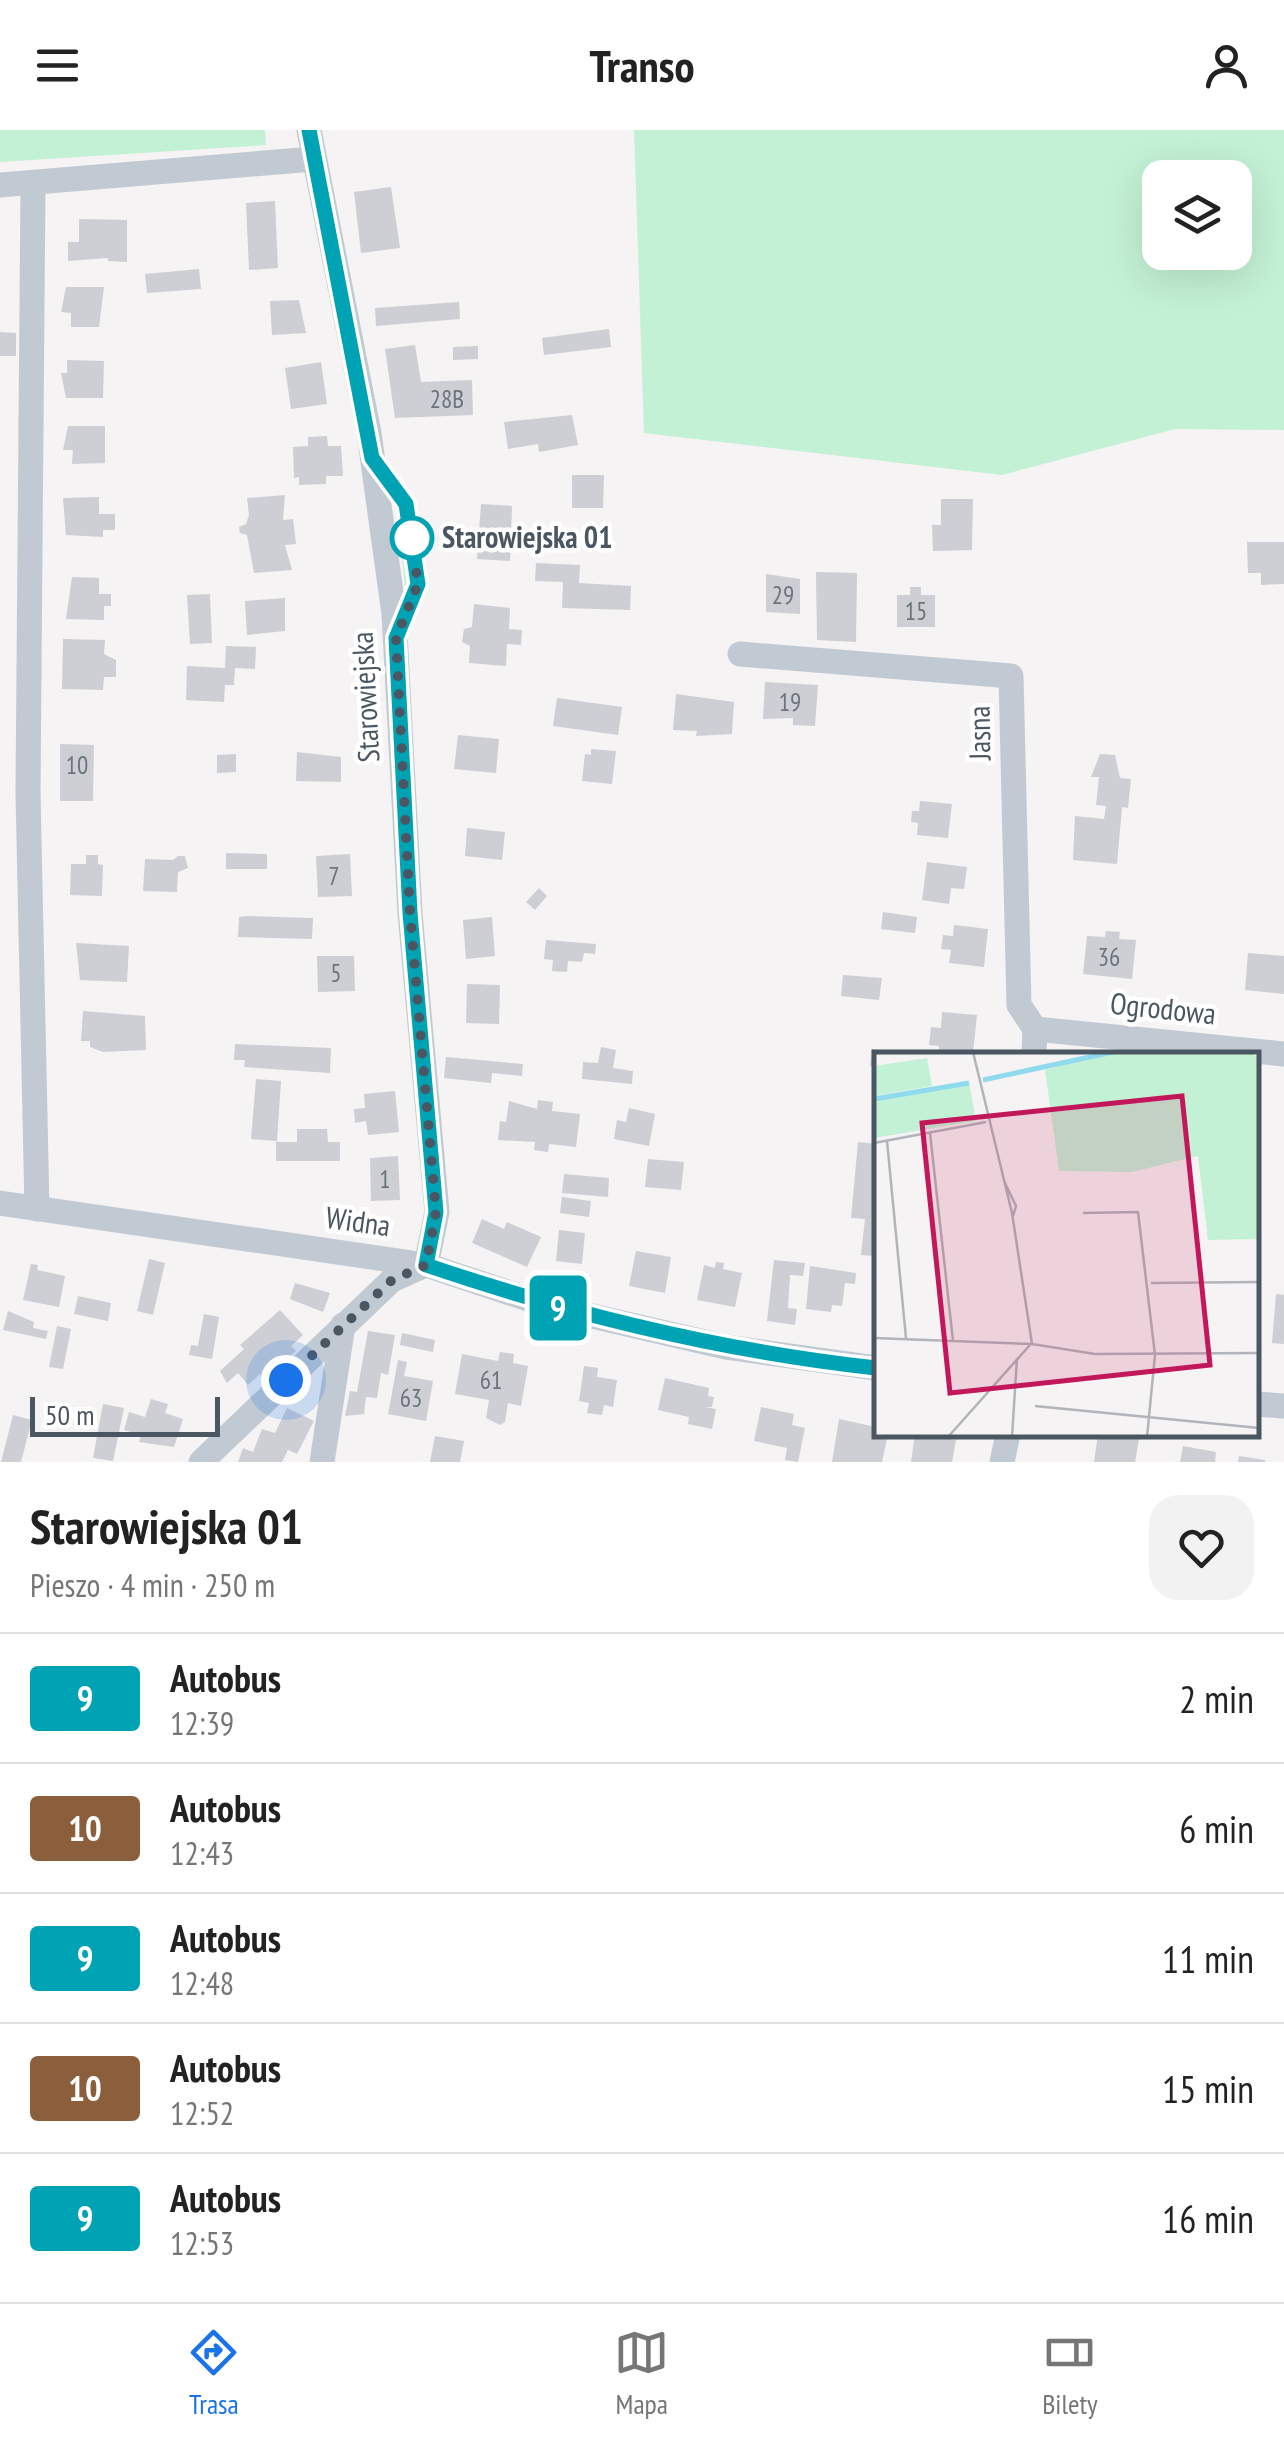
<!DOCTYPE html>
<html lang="pl">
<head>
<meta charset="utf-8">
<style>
  body { margin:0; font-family:"PT Sans Narrow",sans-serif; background:#f2f2f2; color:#222; height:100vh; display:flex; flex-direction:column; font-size:38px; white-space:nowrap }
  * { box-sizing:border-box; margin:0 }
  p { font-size:32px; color:#767676 }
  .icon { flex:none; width:55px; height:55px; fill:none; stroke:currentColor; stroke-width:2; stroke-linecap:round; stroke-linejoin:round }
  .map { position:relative; height:1332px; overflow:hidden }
  .details { display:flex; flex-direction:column; background:#fff; flex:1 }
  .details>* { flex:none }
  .badge { padding:0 20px; border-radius:8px; font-size:35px; line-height:65px }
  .tools { position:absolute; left:1142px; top:30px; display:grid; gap:20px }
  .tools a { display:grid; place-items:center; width:110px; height:110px; border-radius:20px; background:#fff; box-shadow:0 10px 40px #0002; font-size:50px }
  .scale { position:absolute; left:30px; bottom:25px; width:190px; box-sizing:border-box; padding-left:10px; border:5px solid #4a5661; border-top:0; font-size:28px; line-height:35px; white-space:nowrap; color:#4a5661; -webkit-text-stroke:8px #fff; paint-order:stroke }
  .you { position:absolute; width:50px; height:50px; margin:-25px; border:8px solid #fff; border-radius:50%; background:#1a73e8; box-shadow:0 0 0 15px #1a73e833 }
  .map>.badge { position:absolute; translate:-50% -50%; box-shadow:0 0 0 5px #fff }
  .round { display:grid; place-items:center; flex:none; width:105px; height:105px; border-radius:30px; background:#f2f2f2 }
  .summary { display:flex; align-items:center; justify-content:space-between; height:170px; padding:0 30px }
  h1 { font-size:48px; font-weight:800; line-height:75px }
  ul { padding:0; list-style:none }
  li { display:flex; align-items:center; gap:30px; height:130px; padding:0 30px; border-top:2px solid #e0e0e0 }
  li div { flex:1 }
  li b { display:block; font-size:38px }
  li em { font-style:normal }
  li .badge { min-width:110px; font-weight:700; text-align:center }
  header { display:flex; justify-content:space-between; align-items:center; height:130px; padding:0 30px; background:#fff; font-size:45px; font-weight:800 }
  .menu { display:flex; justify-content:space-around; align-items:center; height:140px; border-top:2px solid #e0e0e0; background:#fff; font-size:28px; color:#767676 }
  .menu a { display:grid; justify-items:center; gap:5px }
  .menu .on { color:#1a73e8 }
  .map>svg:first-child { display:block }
  .green { fill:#c3f1d5; fill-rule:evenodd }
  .building { fill:#cdcfd5 }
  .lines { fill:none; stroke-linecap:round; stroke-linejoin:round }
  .service { stroke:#c1cad2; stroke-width:12 }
  .minor { stroke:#c1cad2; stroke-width:25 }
  .line-casing { stroke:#fff; stroke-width:22 }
  .line { stroke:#00a3b4; stroke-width:15 }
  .walk { stroke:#4a5661; stroke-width:10; stroke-dasharray:0 18 }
  .stop-dot { fill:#fff; stroke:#00a3b4; stroke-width:5 }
  .labels { text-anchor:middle; stroke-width:9; stroke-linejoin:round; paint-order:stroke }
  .number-label { font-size:25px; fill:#6b747e }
  .stop-label { font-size:30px; font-weight:bold; fill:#4a5661; stroke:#fff; text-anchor:start }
  .street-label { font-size:30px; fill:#4a5661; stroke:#fff }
  .inset-river { fill:none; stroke:#90daee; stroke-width:5 }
  .inset-road { fill:none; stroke:#b1b4b9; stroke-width:2.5 }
  .view { fill:#c2185b; fill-opacity:0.15; stroke:#c2185b; stroke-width:5 }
  .inset-edge { fill:none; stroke:#4a5661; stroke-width:5 }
</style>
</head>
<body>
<header><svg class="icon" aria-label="menu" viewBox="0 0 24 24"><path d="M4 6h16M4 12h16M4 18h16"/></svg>Transo<svg class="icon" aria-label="person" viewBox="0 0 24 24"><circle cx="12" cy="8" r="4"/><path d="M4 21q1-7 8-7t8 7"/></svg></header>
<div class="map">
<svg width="1284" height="1332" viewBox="0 0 1284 1332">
  <rect width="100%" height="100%" fill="#f5f3f3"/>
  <!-- green -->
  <g class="green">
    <polygon points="0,0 265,0 266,15 0,32"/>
    <path d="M634,0h650v300l-109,-1 -173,46 -358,-42zM1160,48h75v74h-75z"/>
    <polygon points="397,381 401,384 412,446 410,455 405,456"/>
  </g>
  <!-- building -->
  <g class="building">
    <polygon points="391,57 400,118 361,123 354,62"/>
    <polygon points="275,71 278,138 249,140 246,73"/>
    <polygon points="79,89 127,90 127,132 108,131 108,128 68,131 68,112 79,112"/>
    <polygon points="199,139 201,159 147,163 145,144"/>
    <polygon points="66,157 104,157 99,197 71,197 71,183 61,182"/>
    <polygon points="299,170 306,203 272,205 270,171"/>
    <polygon points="459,172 460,189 376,196 375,178"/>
    <polygon points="609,199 611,217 544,225 542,208"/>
    <polygon points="0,202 16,203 16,226 0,226"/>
    <polygon points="415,215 421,252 472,250 473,285 395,288 385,219"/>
    <polygon points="478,216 478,229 453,230 453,217"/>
    <polygon points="67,230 104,231 103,268 66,268 61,243 67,243"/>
    <polygon points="321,232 327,274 291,279 285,238"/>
    <polygon points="572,285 578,315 539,322 538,314 508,319 504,292"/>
    <polygon points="68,296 105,296 105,333 72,334 73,320 63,320"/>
    <polygon points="327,306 328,316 341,316 343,346 326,346 326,354 299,355 299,347 294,348 293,317 308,316 308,307"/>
    <polygon points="572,345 604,345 603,378 572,378"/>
    <polygon points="285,365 283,390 293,389 296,414 285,415 292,440 254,443 247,405 240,403 239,397 246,394 249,385 247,368"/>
    <polygon points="99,367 99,384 115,384 115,400 103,400 103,407 66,405 63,368"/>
    <polygon points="941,369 973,369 972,420 933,421 932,395 941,395"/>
    <polygon points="481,374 512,376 510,431 477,429"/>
    <polygon points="1247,412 1284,412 1284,454 1261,455 1261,443 1248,443"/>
    <polygon points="536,433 580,435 579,453 631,456 630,480 562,478 563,452 535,451"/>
    <polygon points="816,442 857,443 856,512 817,510"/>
    <polygon points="766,444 800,449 800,484 766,482"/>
    <polygon points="72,447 99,448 99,464 111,464 111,476 104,476 104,490 66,489"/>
    <polygon points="910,457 921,457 921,465 935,465 935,497 897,497 897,465 910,465"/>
    <polygon points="210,464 212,513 190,514 187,465"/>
    <polygon points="285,468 285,501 247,505 245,471"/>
    <polygon points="474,474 510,478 509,499 522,500 521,515 507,514 506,536 469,533 470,516 462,512 464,499 472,497"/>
    <polygon points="63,509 105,510 104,524 116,530 116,547 104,547 103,560 62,559"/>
    <polygon points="226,516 256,517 255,539 235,538 234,555 225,555 224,572 186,570 187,536 225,538"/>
    <polygon points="765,552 818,555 815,596 793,595 793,588 763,589"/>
    <polygon points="676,564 734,572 732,604 696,606 697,601 673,600"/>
    <polygon points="557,568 622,577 618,605 553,596"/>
    <polygon points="458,605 499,609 496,643 454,639"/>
    <polygon points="60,614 94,615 93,671 60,671"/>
    <polygon points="591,619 616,621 612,654 582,651 585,624 591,625"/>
    <polygon points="297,622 341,627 341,652 296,651"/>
    <polygon points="236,624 236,642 217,643 217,625"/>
    <polygon points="1100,624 1115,625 1120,648 1131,649 1128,678 1122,677 1117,734 1073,730 1075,686 1104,689 1106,676 1096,675 1099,647 1091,647"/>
    <polygon points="920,671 952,674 948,708 917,705 918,693 911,692 912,681 919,681"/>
    <polygon points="467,698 505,702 502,730 465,726"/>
    <polygon points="226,723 267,724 267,739 226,739"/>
    <polygon points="350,724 352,766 318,767 316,726"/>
    <polygon points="86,725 98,725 98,734 103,735 102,766 70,765 71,734 86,734"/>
    <polygon points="178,726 185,726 188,738 178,742 177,762 143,761 145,729 173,730"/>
    <polygon points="927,732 967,737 964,759 951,758 949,774 922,770"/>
    <polygon points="539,758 547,766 535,780 526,772"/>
    <polygon points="883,782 917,787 915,803 881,799"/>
    <polygon points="246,786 313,788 312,809 238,807 239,787"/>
    <polygon points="492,787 495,826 466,829 463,790"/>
    <polygon points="954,795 988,799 984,837 949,833 951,820 941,819 943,805 953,806"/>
    <polygon points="1106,801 1120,802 1119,809 1136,810 1132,849 1083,844 1087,806 1105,807"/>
    <polygon points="546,810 596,814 595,824 584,823 582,832 568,831 567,842 552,841 553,830 544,829"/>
    <polygon points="76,813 129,816 127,852 80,850"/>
    <polygon points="1248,823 1284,826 1284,864 1245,860"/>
    <polygon points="317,826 354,826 355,861 318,862"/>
    <polygon points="843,845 882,848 879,870 841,866"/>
    <polygon points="467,854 500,855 499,894 466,893"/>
    <polygon points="83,881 145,886 146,920 103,922 90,917 90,911 81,911"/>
    <polygon points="942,882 977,885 973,923 939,920 939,916 929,915 931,897 941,898"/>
    <polygon points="235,914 331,918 330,943 244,937 245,930 234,930"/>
    <polygon points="601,917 616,920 613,938 633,941 632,954 582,949 583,932 598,933"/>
    <polygon points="872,919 897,922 896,924 876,924 876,937 870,936"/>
    <polygon points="446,927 523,934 522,946 492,943 491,953 444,948"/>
    <polygon points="256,949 281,951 277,1011 251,1009"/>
    <polygon points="395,961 399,1002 368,1005 366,991 355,993 354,979 365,978 364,964"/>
    <polygon points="538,970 553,972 552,981 580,984 576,1017 549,1014 548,1022 534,1020 535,1012 498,1010 500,991 506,992 509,971 537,979"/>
    <polygon points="629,978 655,984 649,1016 614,1009 617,990 626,992"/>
    <polygon points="297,999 327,999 328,1012 340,1012 340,1031 276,1031 276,1012 297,1012"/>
    <polygon points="858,1012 876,1014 876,1126 861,1125 865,1089 851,1088"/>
    <polygon points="398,1026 400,1070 371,1071 370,1028"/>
    <polygon points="648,1029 684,1032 681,1060 645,1057"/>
    <polygon points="564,1044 609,1048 608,1067 562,1063"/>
    <polygon points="562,1067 591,1071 589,1087 560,1083"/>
    <polygon points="482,1089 504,1099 507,1092 541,1107 527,1137 472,1113"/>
    <polygon points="559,1100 585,1103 582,1134 556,1131"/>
    <polygon points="636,1121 671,1127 665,1163 629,1156"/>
    <polygon points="149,1129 165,1133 153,1185 137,1181"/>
    <polygon points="774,1130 805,1133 803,1146 790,1145 788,1178 797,1179 795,1195 767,1191"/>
    <polygon points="716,1132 724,1133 723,1139 742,1143 735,1177 697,1170 704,1135 715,1138"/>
    <polygon points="31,1134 38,1135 37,1140 65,1146 59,1177 23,1170"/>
    <polygon points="810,1136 856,1143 855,1154 845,1153 842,1176 832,1175 831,1182 806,1179"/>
    <polygon points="295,1153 330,1163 323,1182 290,1169"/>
    <polygon points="1276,1164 1284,1165 1284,1214 1272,1213"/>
    <polygon points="78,1166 111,1173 108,1191 74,1184"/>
    <polygon points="280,1180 303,1205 291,1216 296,1221 278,1237 274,1232 268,1236 273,1242 265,1249 260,1244 248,1255 238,1243 227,1253 220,1241 244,1219 240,1215"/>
    <polygon points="8,1181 34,1192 33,1198 48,1201 46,1209 3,1200"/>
    <polygon points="204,1184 219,1187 212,1229 189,1225 191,1215 198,1216"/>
    <polygon points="57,1196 71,1199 63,1239 49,1237"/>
    <polygon points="368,1201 395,1205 388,1245 381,1243 377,1268 366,1267 364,1284 345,1286 350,1261 357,1262"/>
    <polygon points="402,1203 435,1210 433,1222 400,1215"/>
    <polygon points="500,1222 514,1224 513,1233 528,1236 521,1276 508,1273 505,1292 500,1295 486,1288 489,1270 455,1264 462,1224 498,1231"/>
    <polygon points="398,1230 407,1232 404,1246 433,1251 426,1291 388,1284"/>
    <polygon points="584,1236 598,1238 597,1247 617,1250 613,1277 604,1275 602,1285 587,1283 589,1273 579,1271"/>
    <polygon points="665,1248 709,1258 708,1266 714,1267 712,1277 705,1277 716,1279 712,1299 688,1294 689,1287 658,1280"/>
    <polygon points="151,1269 168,1274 165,1283 183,1289 174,1317 139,1312 141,1305 124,1300 129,1282 145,1287"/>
    <polygon points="103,1274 124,1278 113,1331 93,1328"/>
    <polygon points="761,1277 794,1284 792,1295 805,1298 798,1332 785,1330 787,1318 754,1311"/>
    <polygon points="287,1278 314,1291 297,1324 288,1320 282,1332 238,1332 243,1318 253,1322 262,1299 275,1303"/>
    <polygon points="13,1285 32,1290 21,1332 1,1332"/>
    <polygon points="839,1289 876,1297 876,1304 888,1304 882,1332 832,1332"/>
    <polygon points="915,1304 956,1310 952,1332 911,1332"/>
    <polygon points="1098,1304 1139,1309 1135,1332 1094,1332"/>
    <polygon points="435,1306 464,1311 460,1332 430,1332"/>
    <polygon points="1183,1316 1216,1322 1215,1332 1180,1332"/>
    <polygon points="1239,1326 1265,1330 1265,1332 1238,1332"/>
  </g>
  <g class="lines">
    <!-- service -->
    <polyline class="service" points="378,335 407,374 418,454 401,496"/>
    <!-- minor -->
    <g class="minor">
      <polyline points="309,0 369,303 394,484 410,783 437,1082 426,1135"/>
      <polyline points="33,53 28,663 37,1079"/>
      <polyline points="0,55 313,29"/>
      <polyline points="740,524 1011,546 1019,875 1035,899 1034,924"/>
      <polyline points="1035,899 1284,924"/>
      <polyline points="0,1073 426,1135 549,1176 726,1217 876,1238"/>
      <polyline points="1256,1274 1284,1276"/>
      <polyline points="201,1332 392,1150 425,1135"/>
      <polyline points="322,1332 343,1195"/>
      <polyline points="1002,1332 1008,1304"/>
    </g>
  </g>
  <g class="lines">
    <defs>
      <path id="line" d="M309,0l63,328 34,46 12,80 -22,54 14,275 26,299 -10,53c147,50 296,86 450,103"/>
    </defs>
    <!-- line casing -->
    <use href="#line" class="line-casing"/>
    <!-- line -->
    <use href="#line" class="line"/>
    <!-- walk -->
    <polyline class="walk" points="286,1250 392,1150 426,1135 436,1082 410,783 396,508 418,454 410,397 412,408"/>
  </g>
  <!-- markers -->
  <circle class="stop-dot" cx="412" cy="408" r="20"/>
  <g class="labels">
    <!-- number labels -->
    <g class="number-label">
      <text x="447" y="278">28B</text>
      <text x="783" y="474">29</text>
      <text x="916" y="490">15</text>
      <text x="790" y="581">19</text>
      <text x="77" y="644">10</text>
      <text x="334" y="755">7</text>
      <text x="1109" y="836">36</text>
      <text x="336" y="852">5</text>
      <text x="385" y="1058">1</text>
      <text x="491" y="1259">61</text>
      <text x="411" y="1277">63</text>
    </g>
    <!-- stop labels -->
    <g class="stop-label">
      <text x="442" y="418">Starowiejska 01</text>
    </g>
    <!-- street labels -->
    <g class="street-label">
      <text transform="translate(366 567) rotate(-93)" y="10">Starowiejska</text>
      <text transform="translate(980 603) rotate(-91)" y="10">Jasna</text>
      <text transform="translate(1163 879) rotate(6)" y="10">Ogrodowa</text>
      <text transform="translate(358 1092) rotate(8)" y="10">Widna</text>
    </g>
  </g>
  <!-- overview -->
  <g transform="translate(874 922)">
    <rect width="385" height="385" fill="#f5f3f3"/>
    <path d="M241,0h136l8,7v180l-51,1 -10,-84 -66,16 -73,-1 -14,-101zM53,6l5,28 -58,10v-30zM95,31l7,38 -102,17v-39z" fill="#c3f1d5"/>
    <path class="inset-river" d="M109,28l130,-28M0,47l95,-16"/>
    <path class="inset-road" d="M99,0l39,161 20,131M56,81l23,208M13,89l19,197M0,91l112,-21M131,131l11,23 -3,10M209,161l55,-1 17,143 -8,82M277,231l108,-1M0,286l158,6 63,10 164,-1M161,354l224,22M74,385l82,-92M138,385l5,-79"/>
    <path class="view" d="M308,44l28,269 -260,28 -28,-270z"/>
    <rect width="385" height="385" class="inset-edge"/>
  </g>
</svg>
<div class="tools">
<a><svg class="icon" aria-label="layers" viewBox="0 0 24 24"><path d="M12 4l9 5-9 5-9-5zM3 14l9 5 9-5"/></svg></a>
</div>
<div class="scale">50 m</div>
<div class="you" style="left:286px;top:1250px"></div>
<b class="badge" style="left:558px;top:1178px;background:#00a3b4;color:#fff">9</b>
</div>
<section class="details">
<div class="summary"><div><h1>Starowiejska 01</h1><p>Pieszo · 4 min · 250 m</p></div><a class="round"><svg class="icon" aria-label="heart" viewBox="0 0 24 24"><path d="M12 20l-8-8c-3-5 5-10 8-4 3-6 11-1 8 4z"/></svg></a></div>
<ul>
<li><span class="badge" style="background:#00a3b4;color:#fff">9</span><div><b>Autobus</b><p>12:39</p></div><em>2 min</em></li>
<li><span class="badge" style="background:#8b5e3c;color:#fff">10</span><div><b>Autobus</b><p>12:43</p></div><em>6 min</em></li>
<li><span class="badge" style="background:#00a3b4;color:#fff">9</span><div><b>Autobus</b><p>12:48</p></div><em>11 min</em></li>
<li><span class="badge" style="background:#8b5e3c;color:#fff">10</span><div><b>Autobus</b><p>12:52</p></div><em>15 min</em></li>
<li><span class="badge" style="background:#00a3b4;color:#fff">9</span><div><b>Autobus</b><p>12:53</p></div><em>16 min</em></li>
</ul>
</section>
<nav class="menu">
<a class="on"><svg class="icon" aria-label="directions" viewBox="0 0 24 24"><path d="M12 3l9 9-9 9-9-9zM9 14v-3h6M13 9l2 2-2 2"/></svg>Trasa</a>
<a><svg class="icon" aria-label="map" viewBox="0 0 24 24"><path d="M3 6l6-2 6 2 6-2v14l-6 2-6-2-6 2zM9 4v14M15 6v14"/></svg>Mapa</a>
<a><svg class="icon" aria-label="tickets" viewBox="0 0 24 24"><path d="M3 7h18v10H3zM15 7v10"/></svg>Bilety</a>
</nav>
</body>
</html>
